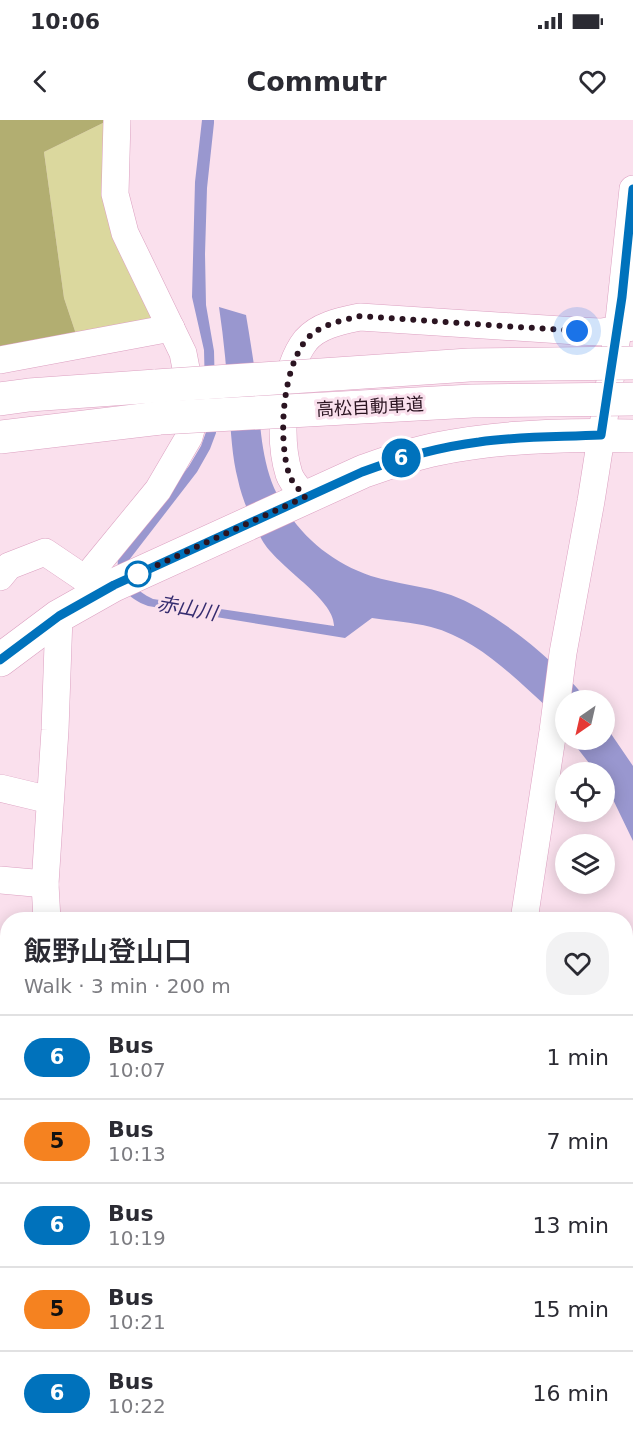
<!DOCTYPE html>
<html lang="en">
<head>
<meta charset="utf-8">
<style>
  body { margin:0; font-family:"DejaVu Sans","Noto Sans JP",sans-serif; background:#f2f2f3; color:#2b2b33; height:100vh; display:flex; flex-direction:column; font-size:22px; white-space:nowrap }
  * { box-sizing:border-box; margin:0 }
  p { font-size:20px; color:#7c7c81 }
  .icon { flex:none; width:33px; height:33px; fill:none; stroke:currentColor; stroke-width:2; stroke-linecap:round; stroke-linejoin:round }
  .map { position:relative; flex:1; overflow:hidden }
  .details { position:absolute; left:0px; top:792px; width:633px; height:534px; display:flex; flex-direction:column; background:#fff; border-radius:24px 24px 0 0; box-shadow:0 3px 15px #0003 }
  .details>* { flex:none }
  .badge { padding:0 12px; border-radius:20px; font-size:21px; line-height:39px }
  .needle { width:39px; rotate:214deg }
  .controls { position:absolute; left:555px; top:570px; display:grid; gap:12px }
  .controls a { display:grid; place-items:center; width:60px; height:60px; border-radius:50%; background:#fff; box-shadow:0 3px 15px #0003; font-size:30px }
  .you { position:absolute; width:30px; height:30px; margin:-15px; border:4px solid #fff; border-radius:50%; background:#1a73e8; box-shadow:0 0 0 9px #1a73e833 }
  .map>.badge { position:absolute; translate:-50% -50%; box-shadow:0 0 0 3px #fff }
  .round { display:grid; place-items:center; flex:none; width:63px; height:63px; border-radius:24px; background:#f2f2f3 }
  .headline { display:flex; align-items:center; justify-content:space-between; height:102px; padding:0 24px }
  h1 { font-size:28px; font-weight:600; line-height:45px }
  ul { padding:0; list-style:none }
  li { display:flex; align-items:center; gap:18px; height:84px; padding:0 24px; border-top:2px solid #e1e1e2 }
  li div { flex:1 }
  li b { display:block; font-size:22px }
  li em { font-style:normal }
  li .badge { min-width:66px; font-weight:700; text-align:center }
  .status { display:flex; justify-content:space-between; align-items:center; height:42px; padding:0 30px; background:#fff; direction:ltr }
  .status svg { height:16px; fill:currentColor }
  header { display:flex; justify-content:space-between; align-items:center; height:78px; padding:0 24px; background:#fff; font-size:27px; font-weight:600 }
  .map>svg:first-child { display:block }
  .green { fill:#dbd89e }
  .forest { fill:#b2ae71 }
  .water { fill:#9997cf }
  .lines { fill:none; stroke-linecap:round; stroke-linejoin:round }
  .minor-casing { stroke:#dca0c1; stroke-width:28 }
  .major-casing { stroke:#dca0c1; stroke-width:34 }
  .highway-casing { stroke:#dca0c1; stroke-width:34 }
  .minor { stroke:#fff; stroke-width:27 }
  .major { stroke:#fff; stroke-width:33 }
  .highway { stroke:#fff; stroke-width:33 }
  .highway-bridge-casing { stroke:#dca0c1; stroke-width:34; stroke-linecap:butt }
  .highway-bridge { stroke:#fff; stroke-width:33 }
  .line-casing { stroke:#fff; stroke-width:14 }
  .line { stroke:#0072bc; stroke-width:9 }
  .walk { stroke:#2b1421; stroke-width:6; stroke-dasharray:0 10.8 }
  .stop-dot { fill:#fff; stroke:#0072bc; stroke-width:3 }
  .labels { text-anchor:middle; stroke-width:6; stroke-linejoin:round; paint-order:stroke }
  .street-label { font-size:18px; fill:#2b1421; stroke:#fae0ed }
  .water-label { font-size:20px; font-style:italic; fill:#352c6f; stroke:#fae0ed }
</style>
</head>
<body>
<div class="status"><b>10:06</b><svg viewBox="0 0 49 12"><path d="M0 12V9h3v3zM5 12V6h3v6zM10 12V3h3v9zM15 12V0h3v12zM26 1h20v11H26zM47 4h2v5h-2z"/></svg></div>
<header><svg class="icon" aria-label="back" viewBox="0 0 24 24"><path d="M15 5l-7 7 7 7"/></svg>Commutr<svg class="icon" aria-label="heart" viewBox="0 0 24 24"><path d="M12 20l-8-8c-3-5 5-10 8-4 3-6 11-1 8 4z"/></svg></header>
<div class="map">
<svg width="633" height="1326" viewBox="0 0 633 1326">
  <rect width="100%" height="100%" fill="#fae0ed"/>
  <!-- green -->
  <polygon class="green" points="105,2 157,189 149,201 76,214 64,178 44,32"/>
  <!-- forest -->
  <polygon class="forest" points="0,0 105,0 105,2 44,32 64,178 76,214 0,230"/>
  <!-- water -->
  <g class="water">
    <path d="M202,0h12v3l-7,65 -2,66 1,51 8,46 2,82 -6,16 -13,23 -71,92c7,19 8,26 27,35l181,27c1,-27 -57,-59 -72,-86 -9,-17 -20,-40 -24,-60 -6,-23 -7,-48 -9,-73 -2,-33 -5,-67 -10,-100l27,8c4,24 8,48 11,72 3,35 4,75 20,107 19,39 53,68 94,82 26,8 54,10 80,19 44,16 108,68 136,105h-21l-18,8c-34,-31 -71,-69 -117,-81 -19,-5 -40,-6 -59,-9l-27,20 -197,-32c-5,-2 -10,-4 -14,-7 -10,-6 -18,-28 -16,-39l71,-94 12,-20 5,-14 -2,-82 -12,-53 3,-115z"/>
    <polygon points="605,605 633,646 633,721 605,663 604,652 596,652 571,620 604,620"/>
    <polygon points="0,1199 8,1206 3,1326 0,1326"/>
  </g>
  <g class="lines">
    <defs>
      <g id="minor">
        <polyline points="0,240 171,208"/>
        <path d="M305,377c-5,-7 -13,-14 -16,-23 -11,-35 -7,-104 17,-134 13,-15 35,-19 54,-23l217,14 24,1 32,-5"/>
        <polyline points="0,457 9,446 45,432 85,459 93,474"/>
        <polyline points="85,459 158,370 189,317 195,295 183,233 125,113 115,74 117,0"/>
        <polyline points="0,668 50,680"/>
        <polyline points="0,760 45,764"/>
        <polyline points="47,800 45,764 55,610 59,496"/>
        <polyline points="524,800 553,611 563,533 591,381 618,210 633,69"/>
        <polyline points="0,860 8,860"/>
        <polyline points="626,887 633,888"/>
        <polyline points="626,1223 633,1224"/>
        <polyline points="166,1326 167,1318"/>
        <polyline points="348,1326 349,1318"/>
        <polyline points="441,1326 442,1318"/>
        <polyline points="568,1326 568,1318"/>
      </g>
      <path id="major" d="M0,540l59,-44 55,-31 248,-113c25,-9 49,-18 75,-23 64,-13 131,-15 196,-13"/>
      <g id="highway">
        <polyline points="0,279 29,275 156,266"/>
        <polyline points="0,317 160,298"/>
      </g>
    </defs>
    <!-- minor casing -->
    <use href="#minor" class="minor-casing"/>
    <!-- major casing -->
    <use href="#major" class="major-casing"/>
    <!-- highway casing -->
    <use href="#highway" class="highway-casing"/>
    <!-- minor -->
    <use href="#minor" class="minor"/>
    <!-- major -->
    <use href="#major" class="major"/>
    <!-- highway -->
    <use href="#highway" class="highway"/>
    <defs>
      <g id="highway-bridge">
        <polyline points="156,266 469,245 633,243"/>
        <polyline points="160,298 472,281 633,279"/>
      </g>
    </defs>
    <!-- highway-bridge casing -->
    <use href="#highway-bridge" class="highway-bridge-casing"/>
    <!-- highway-bridge -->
    <use href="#highway-bridge" class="highway-bridge"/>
  </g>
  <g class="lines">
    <defs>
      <path id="line" d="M0,540l59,-44 55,-31 248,-113c38,-14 77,-25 117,-30 40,-6 81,-5 122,-7l21,-138 11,-108"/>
    </defs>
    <!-- line casing -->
    <use href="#line" class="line-casing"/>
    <!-- line -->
    <use href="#line" class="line"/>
    <!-- walk -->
    <path class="walk" d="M138,454l167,-77c-5,-7 -13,-14 -16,-23 -11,-35 -7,-104 17,-134 12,-15 35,-19 54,-24l217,15"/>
  </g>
  <!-- markers -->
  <circle class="stop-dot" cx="138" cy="454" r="12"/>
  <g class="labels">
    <!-- street labels -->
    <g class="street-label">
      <text transform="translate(370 287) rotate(-3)" y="6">高松自動車道</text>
    </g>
    <!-- water labels -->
    <g class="water-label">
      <text transform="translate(187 488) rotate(10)" y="7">赤山川</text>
    </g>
  </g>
</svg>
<div class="controls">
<a><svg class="needle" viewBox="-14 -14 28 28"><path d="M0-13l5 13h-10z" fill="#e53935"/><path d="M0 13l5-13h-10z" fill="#7c7c81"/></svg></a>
<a><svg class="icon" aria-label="locate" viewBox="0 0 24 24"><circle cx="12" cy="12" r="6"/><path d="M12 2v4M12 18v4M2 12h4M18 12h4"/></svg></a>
<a><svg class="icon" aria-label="layers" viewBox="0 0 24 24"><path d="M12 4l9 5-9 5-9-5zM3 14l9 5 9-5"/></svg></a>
</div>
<div class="you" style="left:577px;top:211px"></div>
<b class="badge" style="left:401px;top:338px;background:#0072bc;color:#fff">6</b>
<section class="details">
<div class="headline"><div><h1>飯野山登山口</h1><p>Walk · 3 min · 200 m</p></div><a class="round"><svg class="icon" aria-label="heart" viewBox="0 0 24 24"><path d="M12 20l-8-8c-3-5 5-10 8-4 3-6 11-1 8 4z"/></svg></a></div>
<ul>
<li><span class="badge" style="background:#0072bc;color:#fff">6</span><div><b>Bus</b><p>10:07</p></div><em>1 min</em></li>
<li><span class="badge" style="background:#f58220;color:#111">5</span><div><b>Bus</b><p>10:13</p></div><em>7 min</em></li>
<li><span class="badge" style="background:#0072bc;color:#fff">6</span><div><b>Bus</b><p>10:19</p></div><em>13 min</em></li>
<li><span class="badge" style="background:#f58220;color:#111">5</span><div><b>Bus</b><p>10:21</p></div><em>15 min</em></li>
<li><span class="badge" style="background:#0072bc;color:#fff">6</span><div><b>Bus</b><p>10:22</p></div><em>16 min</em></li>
</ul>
</section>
</div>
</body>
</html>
